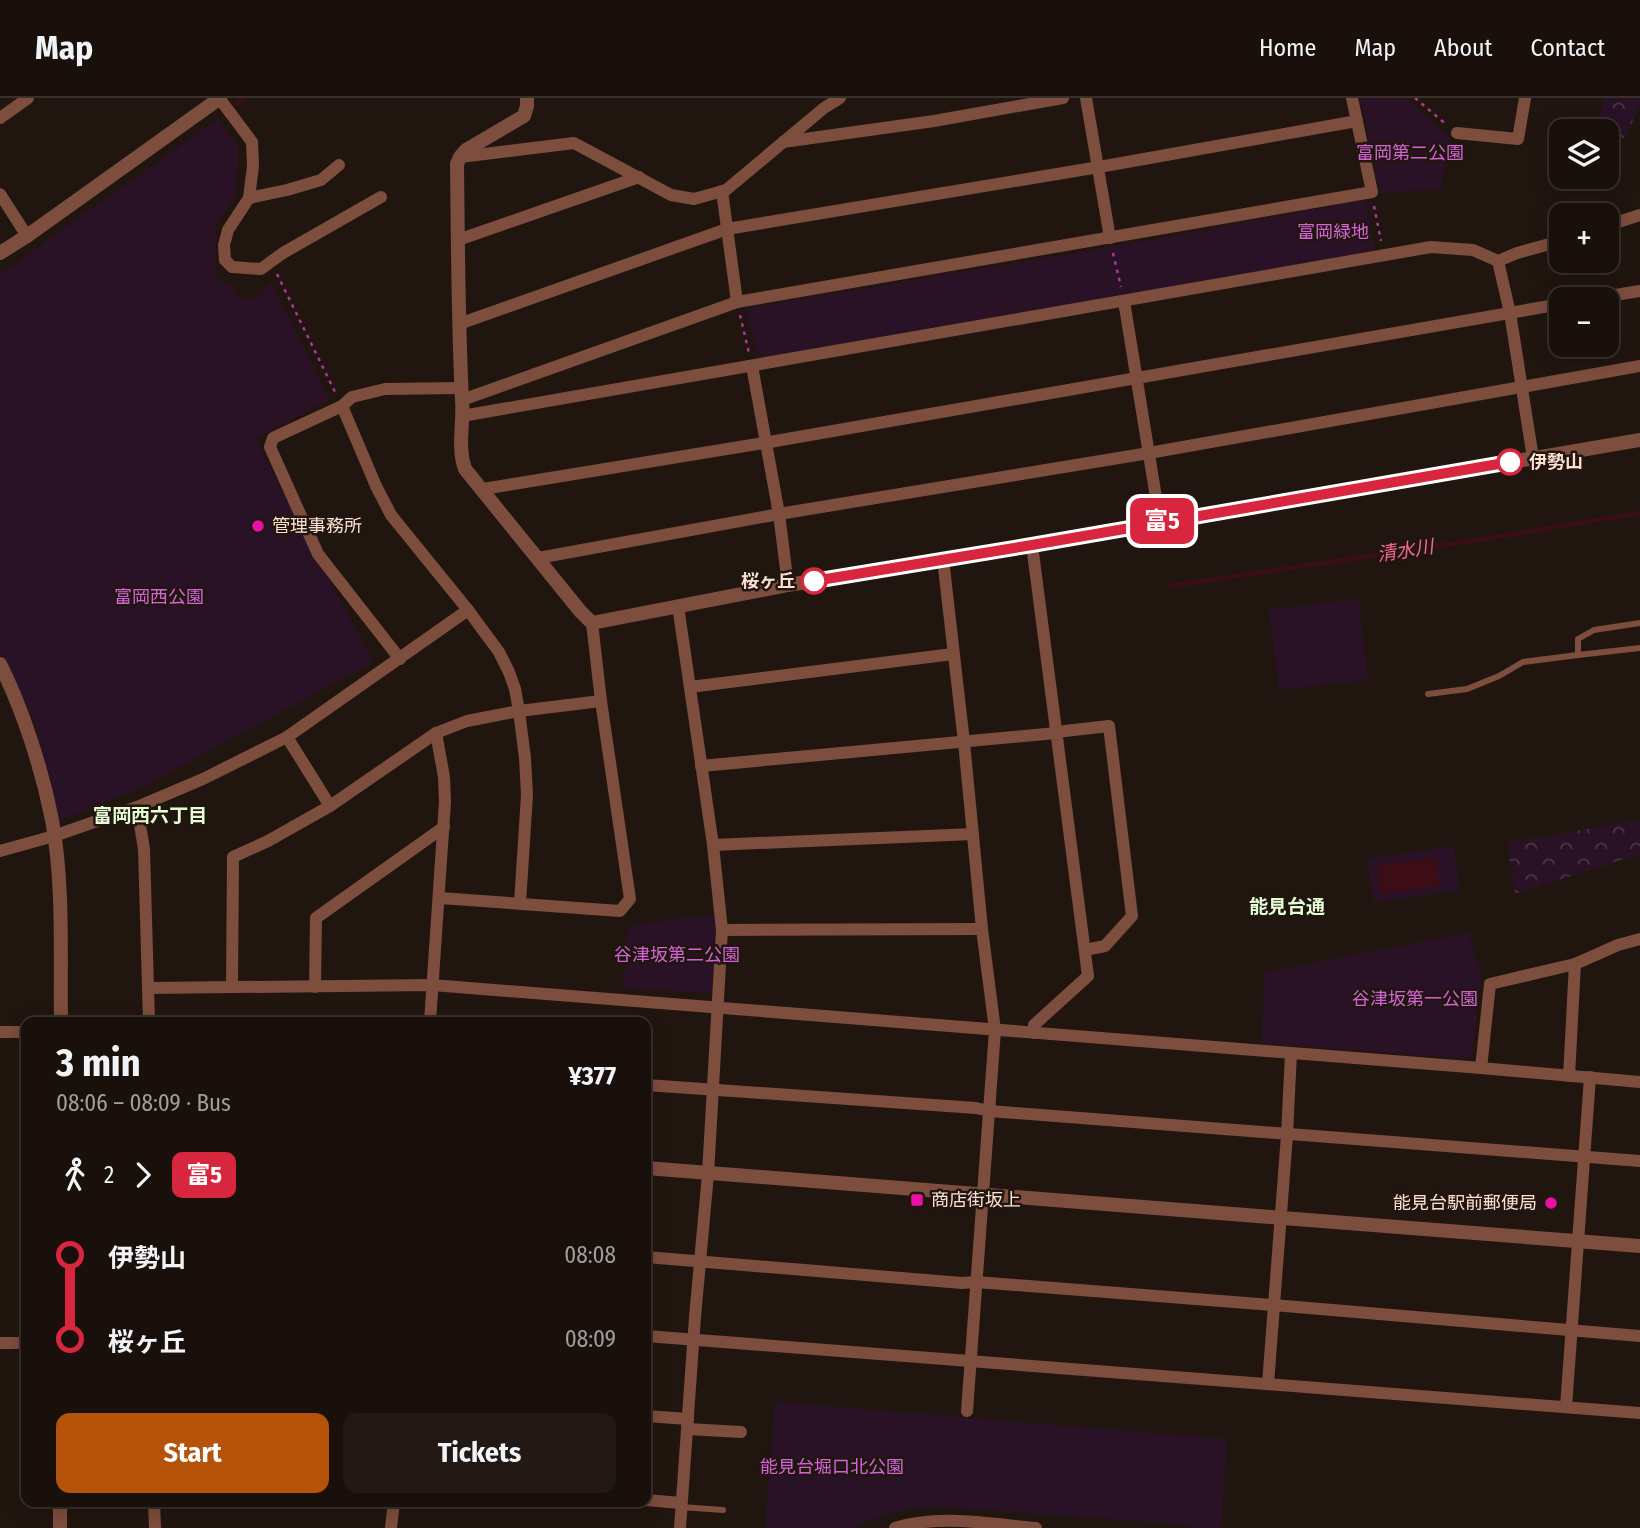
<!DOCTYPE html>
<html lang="en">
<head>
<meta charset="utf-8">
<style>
  body { margin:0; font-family:"Fira Sans Condensed","Noto Sans JP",sans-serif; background:#221914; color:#f1f3f6; height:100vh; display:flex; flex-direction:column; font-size:26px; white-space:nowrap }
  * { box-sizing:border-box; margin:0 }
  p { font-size:23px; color:#9f9d9d }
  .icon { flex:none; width:38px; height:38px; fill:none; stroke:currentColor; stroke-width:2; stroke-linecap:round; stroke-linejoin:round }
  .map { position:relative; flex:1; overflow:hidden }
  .sheet { position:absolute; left:21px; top:919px; width:630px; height:490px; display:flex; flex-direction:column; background:#19100b; border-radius:14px; box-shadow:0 4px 18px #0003,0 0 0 2px #37302c }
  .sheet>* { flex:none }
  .badge { padding:0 14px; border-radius:10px; font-size:24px; line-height:46px }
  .tools { position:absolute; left:1549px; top:21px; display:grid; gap:14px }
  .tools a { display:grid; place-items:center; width:70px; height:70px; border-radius:14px; background:#19100b; box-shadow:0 4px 18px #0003,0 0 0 2px #37302c; font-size:35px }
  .map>.badge { position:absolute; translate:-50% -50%; box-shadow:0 0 0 4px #fff }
  .legs { display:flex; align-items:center; gap:10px; height:77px; padding:0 35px; font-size:23px }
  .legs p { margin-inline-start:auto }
  .head { display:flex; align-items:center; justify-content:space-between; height:119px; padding:0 35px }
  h1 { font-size:38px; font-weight:700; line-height:52px }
  .cta { display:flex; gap:14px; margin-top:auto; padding:14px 35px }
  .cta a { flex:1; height:80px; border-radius:14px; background:#b45309; color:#fff; font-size:28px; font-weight:700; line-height:80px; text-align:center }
  .cta a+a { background:#221914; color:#f1f3f6 }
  ul { padding:0 35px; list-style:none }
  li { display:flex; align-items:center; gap:24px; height:84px; font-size:26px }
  li i { display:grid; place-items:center; width:10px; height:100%; margin:0 9px; background:currentColor }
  li i::after { content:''; width:18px; height:18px; margin:-9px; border:5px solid; border-radius:50%; background:#19100b }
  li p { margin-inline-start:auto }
  li:first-child i { background:linear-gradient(#0000 50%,currentColor 0) }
  li:last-child i { background:linear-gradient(currentColor 50%,#0000 0) }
  header { display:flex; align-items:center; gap:42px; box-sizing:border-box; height:98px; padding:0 35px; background:#19100b; border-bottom:2px solid #37302c }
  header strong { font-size:33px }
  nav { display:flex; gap:38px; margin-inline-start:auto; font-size:24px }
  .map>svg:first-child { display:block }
  .green { fill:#2a1226 }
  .forest { fill:url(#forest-crowns) }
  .water { fill:#3c0d14 }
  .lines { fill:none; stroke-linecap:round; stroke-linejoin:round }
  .stream { stroke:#3c0d14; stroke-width:4.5 }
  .path { stroke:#ab3799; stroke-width:2.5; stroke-dasharray:3.5 5; stroke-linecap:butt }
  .service { stroke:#7d4d3d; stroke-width:6 }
  .minor { stroke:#7d4d3d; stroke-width:12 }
  .tertiary { stroke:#7d4d3d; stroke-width:14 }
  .line-1-casing { stroke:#fff; stroke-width:16 }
  .line-1 { stroke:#d7263d; stroke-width:10 }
  .stop-1-dot { fill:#fff; stroke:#d7263d; stroke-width:3.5 }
  .poi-dot { fill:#ea10a5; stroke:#21160f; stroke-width:2.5 }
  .labels { text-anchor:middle; stroke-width:5; stroke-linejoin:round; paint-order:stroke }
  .park-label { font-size:18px; fill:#d363d7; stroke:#21160f }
  .stop-label { font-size:18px; font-weight:bold; fill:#fce0d2; stroke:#21160f; text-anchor:start }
  .poi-label { font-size:18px; fill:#fce0d2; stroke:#21160f; text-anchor:start }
  .water-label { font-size:19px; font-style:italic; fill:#f56795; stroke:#21160f }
  .neighbourhood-label { font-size:19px; font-weight:bold; fill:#e5fcd4; stroke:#21160f }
</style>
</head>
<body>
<header>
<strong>Map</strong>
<nav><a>Home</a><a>Map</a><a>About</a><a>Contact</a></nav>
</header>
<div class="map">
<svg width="1640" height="1430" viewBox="0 0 1640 1430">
  <defs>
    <pattern id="forest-crowns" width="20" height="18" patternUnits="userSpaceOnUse" patternTransform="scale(1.75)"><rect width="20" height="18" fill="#2a1226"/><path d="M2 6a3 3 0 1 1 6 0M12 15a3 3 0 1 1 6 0" fill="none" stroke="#4a3445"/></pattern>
  </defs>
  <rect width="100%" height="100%" fill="#21160f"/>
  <!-- green -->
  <g class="green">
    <polygon points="1360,0 1406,0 1450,39 1441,91 1379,95"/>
    <polygon points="218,21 239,48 235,99 216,126 215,178 222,185 233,189 242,201 258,200 271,183 330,301 255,341 373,564 146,687 57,724 35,624 0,553 0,176"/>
    <polygon points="1366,101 1375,153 758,260 745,210 1144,143"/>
    <polygon points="1359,501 1368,582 1279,592 1269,511"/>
    <polygon points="1453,748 1460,792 1374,805 1367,761"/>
    <polygon points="716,816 712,895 623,890 628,828"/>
    <polygon points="1469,835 1481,878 1473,954 1469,961 1261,945 1265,874"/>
    <polygon points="775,1304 1227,1341 1221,1430 1195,1430 1180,1426 930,1408 884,1416 854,1430 765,1430"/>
  </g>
  <!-- forest -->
  <g class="forest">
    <polygon points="1604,0 1640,0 1640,6 1625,40 1607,43 1606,33 1597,33"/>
    <polygon points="1640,722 1640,756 1515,796 1507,745"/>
  </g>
  <!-- water -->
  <polygon class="water" points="1436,759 1440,787 1381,796 1377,768"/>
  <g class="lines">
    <!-- stream -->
    <g class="stream">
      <polyline points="237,5 244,0"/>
      <polyline points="1170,488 1478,442 1640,415"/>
    </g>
    <!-- path -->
    <g class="path">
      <polyline points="1415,0 1447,27"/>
      <polyline points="1374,108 1381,143"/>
      <polyline points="1113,155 1121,189"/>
      <polyline points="277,176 336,296"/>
      <polyline points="740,217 749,255"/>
    </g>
    <!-- service -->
    <g class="service">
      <polyline points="1640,525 1594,532 1578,541 1578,557 1640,550"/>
      <polyline points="1428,596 1467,591 1499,578 1523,564 1578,557"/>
      <polyline points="681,1409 723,1412"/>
    </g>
    <!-- minor -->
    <g class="minor">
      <polyline points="219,0 252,44 253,68 249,100 228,132 224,147 225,162 232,169 261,171 283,155 381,99"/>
      <polyline points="1086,0 1110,140"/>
      <polyline points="0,20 28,0"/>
      <polyline points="1457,35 1518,41 1525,0"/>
      <polyline points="783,44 934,23 1063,0"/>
      <polyline points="460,59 574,45 671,97 694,101 726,92 824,10 840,0"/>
      <polyline points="722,93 737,204"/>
      <polyline points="0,96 27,138"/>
      <polyline points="249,100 287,92 321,82 339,67"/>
      <polyline points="1606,128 1640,117"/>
      <polyline points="458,142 639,79"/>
      <polyline points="1498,163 1510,215 1533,360"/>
      <polyline points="1591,201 1640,193"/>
      <polyline points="1124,203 1160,424"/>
      <polyline points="459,226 727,131 1099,69 1357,23"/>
      <polyline points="752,268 779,416 788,487"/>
      <polyline points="462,302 737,204 1372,94 1352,0"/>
      <polyline points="342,308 376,388 391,417 468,512 499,554 509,574 515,591 519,613 525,660 527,697 520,805"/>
      <polyline points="462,318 1431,149 1473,152 1498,163 1517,155 1561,143"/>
      <polyline points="483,391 764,345 1561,206"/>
      <polyline points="1032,447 1088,878 1034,927 1034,935"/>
      <polyline points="538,460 779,416 1149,355 1640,268"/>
      <polyline points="943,461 964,644 982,831 995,932 967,1313"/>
      <polyline points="678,508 713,747 722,832 708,1076 695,1219 680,1430"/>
      <polyline points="400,561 318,456 270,349 273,340 342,308 352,299 385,291 460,290"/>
      <polyline points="690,589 953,556"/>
      <polyline points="1056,634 1109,628 1132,818 1105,848 1085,852"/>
      <polyline points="287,639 330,708"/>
      <polyline points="701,668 1056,635"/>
      <polyline points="137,709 144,751 149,924"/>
      <polyline points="713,747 973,736"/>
      <polyline points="0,753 54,738 137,709 203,681 287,639 468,512"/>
      <polyline points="440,800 620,813 630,801 601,603 592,525"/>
      <polyline points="722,832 982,831"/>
      <polyline points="232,889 233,759 268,743 330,708 436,635 467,623 519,613 601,603"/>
      <polyline points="315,889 316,820 444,729"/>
      <polyline points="149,890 432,887 1481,970 1490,886 1575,866 1618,847 1640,841"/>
      <polyline points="430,924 445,704 444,679 436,635"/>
      <polyline points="0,934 26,934"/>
      <polyline points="1481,970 1640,984"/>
      <polyline points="1569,978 1575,866"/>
      <polyline points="646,987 976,1010 990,1013 1640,1063"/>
      <polyline points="646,1159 962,1185 976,1184 1273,1207 1640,1238"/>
      <polyline points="646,1238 1640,1315"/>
      <polyline points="0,1245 26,1245"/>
      <polyline points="1268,1286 1287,1037 1291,955"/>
      <polyline points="1566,1309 1590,979"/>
      <polyline points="646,1318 688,1321"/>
      <polyline points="688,1331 741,1334"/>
      <polyline points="646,1402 681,1405"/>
      <polyline points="154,1404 155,1430"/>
      <polyline points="391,1430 394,1404"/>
      <path d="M895,1430c43,-14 96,-4 141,0"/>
    </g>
    <!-- tertiary -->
    <g class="tertiary">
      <path d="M527,0v8l-3,10 -58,34 -6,7 -3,7c1,79 1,158 5,236 2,24 -5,47 3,69l115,142 12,12 196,-38 244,-40 128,-23 480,-82"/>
      <polyline points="0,155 27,138 220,0"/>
      <path d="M0,566c23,46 42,105 52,156 12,65 8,136 9,202"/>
      <polyline points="646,1070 1640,1148"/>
      <polyline points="60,1430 60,1404"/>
    </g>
  </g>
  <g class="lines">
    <defs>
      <polyline id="line-1" points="814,483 1032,447 1510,364"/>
    </defs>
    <!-- line-1 casing -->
    <use href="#line-1" class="line-1-casing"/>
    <!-- line-1 -->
    <use href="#line-1" class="line-1"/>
  </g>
  <!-- markers -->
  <g class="stop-1-dot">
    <circle cx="1510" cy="364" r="12"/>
    <circle cx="814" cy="483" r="12"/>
  </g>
  <g class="poi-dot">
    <circle cx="258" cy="428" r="7"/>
    <rect x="910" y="1095" width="14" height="14" rx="3.5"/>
    <circle cx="1551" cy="1105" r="7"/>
  </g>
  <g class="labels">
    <!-- park labels -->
    <g class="park-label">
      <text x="1410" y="61">富岡第二公園</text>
      <text x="1333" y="140">富岡緑地</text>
      <text x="159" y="505">富岡西公園</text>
      <text x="677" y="863">谷津坂第二公園</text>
      <text x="1415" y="907">谷津坂第一公園</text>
      <text x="832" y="1375">能見台堀口北公園</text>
    </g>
    <!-- stop labels -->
    <g class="stop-label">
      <text x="1529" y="370">伊勢山</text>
      <text x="795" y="489" text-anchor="end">桜ヶ丘</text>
    </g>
    <!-- poi labels -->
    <g class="poi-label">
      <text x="272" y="434">管理事務所</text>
      <text x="931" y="1108">商店街坂上</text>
      <text x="1537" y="1111" text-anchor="end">能見台駅前郵便局</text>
    </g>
    <!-- water labels -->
    <g class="water-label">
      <text transform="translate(1405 452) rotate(-9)" y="7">清水川</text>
    </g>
    <!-- neighbourhood labels -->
    <g class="neighbourhood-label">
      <text x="150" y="724">富岡西六丁目</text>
      <text x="1287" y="815">能見台通</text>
    </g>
  </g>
</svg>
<div class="tools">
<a><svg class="icon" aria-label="layers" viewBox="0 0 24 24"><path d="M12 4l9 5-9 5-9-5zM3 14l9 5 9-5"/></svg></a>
<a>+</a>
<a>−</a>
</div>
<b class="badge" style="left:1162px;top:423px;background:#d7263d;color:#fff">富5</b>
<section class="sheet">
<div class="head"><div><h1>3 min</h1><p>08:06 – 08:09 · Bus</p></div><b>¥377</b></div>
<div class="legs"><svg class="icon" aria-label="walk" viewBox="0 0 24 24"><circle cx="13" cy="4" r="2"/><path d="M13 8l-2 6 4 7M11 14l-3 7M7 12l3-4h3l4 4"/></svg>2<svg class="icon" aria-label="forward" viewBox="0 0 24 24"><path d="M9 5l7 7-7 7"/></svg><b class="badge" style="background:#d7263d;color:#fff">富5</b></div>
<ul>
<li><i style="color:#d7263d"></i><b>伊勢山</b><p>08:08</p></li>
<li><i style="color:#d7263d"></i><b>桜ヶ丘</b><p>08:09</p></li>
</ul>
<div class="cta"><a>Start</a><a>Tickets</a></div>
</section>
</div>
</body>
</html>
